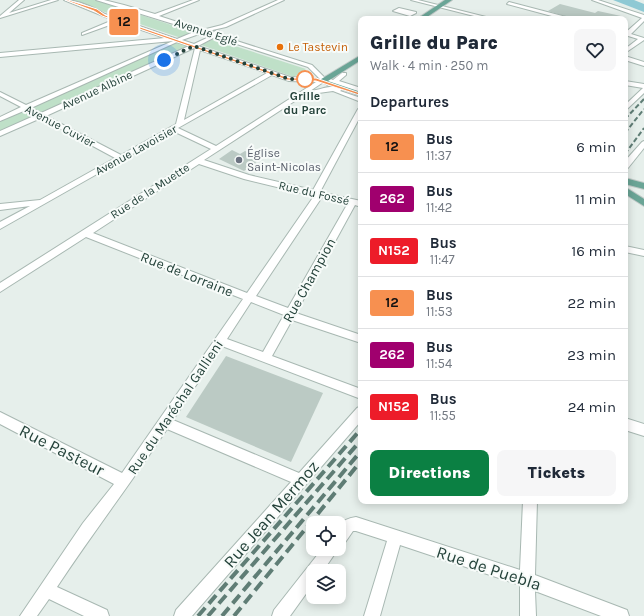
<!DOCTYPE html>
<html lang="en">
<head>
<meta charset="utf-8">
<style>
  body { margin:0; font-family:Karla,sans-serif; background:#f6f6f7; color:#1f2937; height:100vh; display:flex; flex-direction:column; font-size:15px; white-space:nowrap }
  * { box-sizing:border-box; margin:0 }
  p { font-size:13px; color:#747a83 }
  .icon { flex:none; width:22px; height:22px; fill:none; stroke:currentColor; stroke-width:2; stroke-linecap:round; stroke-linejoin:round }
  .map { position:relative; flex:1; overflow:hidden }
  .panel { position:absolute; left:358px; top:16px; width:270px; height:488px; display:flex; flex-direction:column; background:#fff; border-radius:8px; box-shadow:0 2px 10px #0003 }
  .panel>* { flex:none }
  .badge { padding:0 8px; border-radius:3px; font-size:14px; line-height:26px }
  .buttons { position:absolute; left:306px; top:516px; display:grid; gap:8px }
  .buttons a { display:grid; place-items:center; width:40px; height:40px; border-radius:8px; background:#fff; box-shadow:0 2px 10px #0003; font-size:20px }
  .you { position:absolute; width:20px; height:20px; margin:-10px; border:3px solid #fff; border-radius:50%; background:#1a73e8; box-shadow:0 0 0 6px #1a73e833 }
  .map>.badge { position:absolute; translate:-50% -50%; box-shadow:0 0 0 2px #fff }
  h2 { padding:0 12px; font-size:15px; line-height:36px }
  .round { display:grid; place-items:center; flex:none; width:42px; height:42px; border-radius:8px; background:#f6f6f7 }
  .overview { display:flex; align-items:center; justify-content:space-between; height:68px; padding:0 12px }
  h1 { font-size:19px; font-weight:800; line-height:30px }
  .primary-button { display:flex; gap:8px; margin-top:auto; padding:8px 12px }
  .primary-button a { flex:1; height:46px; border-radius:8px; background:#0b8043; color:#fff; font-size:16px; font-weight:800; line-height:46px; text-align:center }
  .primary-button a+a { background:#f6f6f7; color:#1f2937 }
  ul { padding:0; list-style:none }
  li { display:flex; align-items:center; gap:12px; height:52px; padding:0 12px; border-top:1px solid #e0e1e3 }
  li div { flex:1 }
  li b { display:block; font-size:15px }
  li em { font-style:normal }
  li .badge { min-width:44px; font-weight:700; text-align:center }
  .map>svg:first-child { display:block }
  .green { fill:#bfe0c8 }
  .water { fill:#8ec9d4 }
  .building { fill:#bbcac4 }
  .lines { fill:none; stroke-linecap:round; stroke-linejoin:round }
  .minor-casing { stroke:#a8b8b2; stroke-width:2 }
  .major-casing { stroke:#c2cac8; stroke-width:2 }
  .minor { fill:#fff; fill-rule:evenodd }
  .major { fill:#6aa596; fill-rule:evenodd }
  .rail-far1 { stroke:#5f7d75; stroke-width:2; stroke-dasharray:5 2.5; stroke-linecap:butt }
  .rail { stroke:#5f7d75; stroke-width:4; stroke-dasharray:11 5.5; stroke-linecap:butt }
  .line { fill:#f79050; stroke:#fff }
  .walk { stroke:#24423a; stroke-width:4; stroke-dasharray:0 7.2 }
  .food-dot { fill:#e8710a; stroke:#f7fbf9; stroke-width:1.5 }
  .stop-dot { fill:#fff; stroke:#f79050; stroke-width:2 }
  .worship-dot { fill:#6b7280; stroke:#f7fbf9; stroke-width:1.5 }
  .labels { text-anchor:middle; stroke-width:4; stroke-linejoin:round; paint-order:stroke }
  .far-street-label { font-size:12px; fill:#24423a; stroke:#f7fbf9 }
  .far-food-label { font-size:12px; fill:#c56008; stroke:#f7fbf9; text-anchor:start }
  .far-stop-label { font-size:12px; font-weight:bold; fill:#24423a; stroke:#f7fbf9 }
  .far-worship-label { font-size:12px; fill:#5b616d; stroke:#f7fbf9; text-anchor:start }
  .street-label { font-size:14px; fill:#24423a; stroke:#f7fbf9 }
  .near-street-label { font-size:17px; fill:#24423a; stroke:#f7fbf9 }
</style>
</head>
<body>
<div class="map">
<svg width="644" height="616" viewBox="0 0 644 616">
  <rect width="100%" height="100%" fill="#e6efeb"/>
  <!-- green -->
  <g class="green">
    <polygon points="69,0 95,0 193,32 181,38"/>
    <polygon points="213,39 306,69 294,77 201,45"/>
    <polygon points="177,42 190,47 0,133 0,120"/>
  </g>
  <!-- water -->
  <polygon class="water" points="613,0 634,0 644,4 644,12"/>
  <!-- building -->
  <g class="building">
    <polygon points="560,4 595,13 598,11 621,16 620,19 585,19 577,17 574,19 548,11"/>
    <polygon points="232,150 240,154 245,151 258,156 255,159 258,161 255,163 266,168 247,169 244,171 219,159"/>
    <polygon points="226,356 323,393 291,462 186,417"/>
  </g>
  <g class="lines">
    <defs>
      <g id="minor">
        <polygon points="19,0 24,0 9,13 51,0 58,0 0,18 0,16"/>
        <path d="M64,0c13,0 29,7 41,14l72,25 19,-8 -100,-31h8l20,5 31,9 38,-14h6l-40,16 43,14 20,-5 56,-25h6l-58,27 -18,4 5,2 2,-2h4l-1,4 94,30 12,12 9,3 9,-7h4v2l-7,6 22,7 -1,4 -26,-8 -5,2 -3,-2 3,-2 -4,-1 -15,10c10,-1 26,-8 34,-3l-4,3 21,7v4l-28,-11 -29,4 -100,65 45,15 64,15 45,-81 3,-2v8l-41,77 41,9v6l-6,-2 -59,108 65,22v8l-69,-23 -20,36 89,33v10l-139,-53 -49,74 126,53 58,-65 4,-2v15l-169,195h-18l2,-6 115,-128 -124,-53c-36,54 -75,105 -110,158l50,23 2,6h-25l-35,-17 -12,17h-17l63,-93 31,-39 -114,-60v-12l122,61 121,-174 -157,-62 -86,55v-9l211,-134 -38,-18 -173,98v-7l30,-16 -30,4v-6l40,-4 75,-42 -74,-40 -41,18v-5l36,-16 -10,-5 -26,11v-4l21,-10 -21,-11v-4l26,13 147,-64 -173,16v-4l165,-15 -47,-16 -36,13v-2l31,-13zM202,33l9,3 -17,8 -12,-4zM215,37l93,30 12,12 -30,-2 -92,-31zM177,42l12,4 -148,67 -10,-5zM194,48h1l-19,76 -55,31 -75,-39zM200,50l67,23 -83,47zM272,75l17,6 27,1 -100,64 -38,-18zM199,164l45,15 70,17 -67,97 -154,-60zM322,197l26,6 -60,105 -32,-12zM251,302l33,13 -21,37 -36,-13z"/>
        <polygon points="411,0 418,0 494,19 486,19"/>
        <polygon points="592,0 598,0 644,15 644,21 631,34 644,38 644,40 625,53 625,49 638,39 625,35 625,33 642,18"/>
        <polygon points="509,2 570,18 570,19 563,19 507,4"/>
        <polygon points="399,8 416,12 416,13 410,16 393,11"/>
        <polygon points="625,56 644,62 644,66 625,60"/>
        <polygon points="625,81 644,84 644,93 625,111 625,105 643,88 625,85"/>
        <polygon points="644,141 644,148 628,168 625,168 625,161 642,142"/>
        <polygon points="625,246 644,250 644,256 625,252"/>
        <polygon points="625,418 644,424 644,436 625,430"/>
        <path d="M523,501h14l-2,74 92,35 2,6h-28l-66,-25 1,25h-16v-31l-120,-40 -20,71h-16l23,-75 -31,-10h-3l-9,13 -5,2c0,-16 -3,-26 17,-29l164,53z"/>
        <polygon points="322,549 338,549 323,571 313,571 313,584 290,616 272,616 274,610"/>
      </g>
      <g id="major">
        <polygon points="445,0 452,0 424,19 417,19"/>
        <polygon points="361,55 361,60 328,81 361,92 361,96 318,81"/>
        <polygon points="625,178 644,183 644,189 625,184"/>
        <polygon points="625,187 644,199 644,206 625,194"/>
      </g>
    </defs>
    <!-- minor casing -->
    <use href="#minor" class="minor-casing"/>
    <!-- major casing -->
    <use href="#major" class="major-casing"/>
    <!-- minor -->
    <use href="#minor" class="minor"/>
    <!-- major -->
    <use href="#major" class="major"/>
    <!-- rail-far1 -->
    <g class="rail-far1">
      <polyline points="625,119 644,99"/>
      <polyline points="625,133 644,109"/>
      <polyline points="625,154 644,128"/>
    </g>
    <!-- rail -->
    <g class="rail">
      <polyline points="198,616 361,429"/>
      <polyline points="208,616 361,440"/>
      <polyline points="222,616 361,451"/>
      <polyline points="234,616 361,461"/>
    </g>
  </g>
  <!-- line -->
  <polygon class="line" points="65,0 68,0 97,9 105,15 289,78 316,78 363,94 359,95 316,81 287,80 102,16 94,11"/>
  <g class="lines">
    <!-- walk -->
    <polyline class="walk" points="164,60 194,46 289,79 305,79"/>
  </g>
  <!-- markers -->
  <circle class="food-dot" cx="280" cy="47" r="4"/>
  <circle class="stop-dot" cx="305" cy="79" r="8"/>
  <circle class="worship-dot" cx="239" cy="160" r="4"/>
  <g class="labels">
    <!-- far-street labels -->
    <g class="far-street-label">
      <text transform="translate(206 32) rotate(18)" y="4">Avenue Eglé</text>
      <text transform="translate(97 90) rotate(-25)" y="4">Avenue Albine</text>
      <text transform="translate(60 126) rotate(28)" y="4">Avenue Cuvier</text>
      <text transform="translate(136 150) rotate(-29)" y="4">Avenue Lavoisier</text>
      <text transform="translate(150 191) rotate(-33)" y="4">Rue de la Muette</text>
      <text transform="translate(314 193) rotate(13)" y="4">Rue du Fossé</text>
    </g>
    <!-- far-food labels -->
    <g class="far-food-label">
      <text x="288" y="51">Le Tastevin</text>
    </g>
    <!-- far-stop labels -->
    <g class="far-stop-label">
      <text x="305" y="100">Grille<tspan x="305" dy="14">du Parc</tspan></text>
    </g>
    <!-- far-worship labels -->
    <g class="far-worship-label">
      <text x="247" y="157">Église<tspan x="247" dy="14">Saint-Nicolas</tspan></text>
    </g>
    <!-- street labels -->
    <g class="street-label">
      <text transform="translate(187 274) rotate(22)" y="5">Rue de Lorraine</text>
      <text transform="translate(309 280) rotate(-61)" y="5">Rue Champion</text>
      <text transform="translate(175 407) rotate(-56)" y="5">Rue du Maréchal Gallieni</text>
    </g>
    <!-- near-street labels -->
    <g class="near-street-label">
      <text transform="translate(62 450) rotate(27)" y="6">Rue Pasteur</text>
      <text transform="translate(271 514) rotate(-49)" y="6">Rue Jean Mermoz</text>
      <text transform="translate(489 568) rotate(18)" y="6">Rue de Puebla</text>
    </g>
  </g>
</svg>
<div class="buttons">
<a><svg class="icon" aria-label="locate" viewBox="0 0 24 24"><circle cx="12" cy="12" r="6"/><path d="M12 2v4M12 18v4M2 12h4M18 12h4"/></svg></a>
<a><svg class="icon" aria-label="layers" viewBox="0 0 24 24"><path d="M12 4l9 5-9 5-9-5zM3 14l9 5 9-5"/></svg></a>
</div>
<div class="you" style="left:164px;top:60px"></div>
<b class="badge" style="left:124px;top:22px;background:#f79050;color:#111">12</b>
<section class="panel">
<div class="overview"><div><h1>Grille du Parc</h1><p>Walk · 4 min · 250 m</p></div><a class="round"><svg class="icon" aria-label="heart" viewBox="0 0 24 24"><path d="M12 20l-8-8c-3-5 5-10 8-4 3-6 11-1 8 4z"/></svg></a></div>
<h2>Departures</h2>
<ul>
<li><span class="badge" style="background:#f79050;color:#111">12</span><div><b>Bus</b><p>11:37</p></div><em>6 min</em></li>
<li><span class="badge" style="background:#a0006e;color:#fff">262</span><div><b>Bus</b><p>11:42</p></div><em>11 min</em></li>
<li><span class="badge" style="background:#ed1c29;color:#fff">N152</span><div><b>Bus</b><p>11:47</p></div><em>16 min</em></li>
<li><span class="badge" style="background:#f79050;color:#111">12</span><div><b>Bus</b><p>11:53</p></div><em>22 min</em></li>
<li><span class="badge" style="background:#a0006e;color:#fff">262</span><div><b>Bus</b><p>11:54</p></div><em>23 min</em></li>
<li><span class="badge" style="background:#ed1c29;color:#fff">N152</span><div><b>Bus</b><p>11:55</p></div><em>24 min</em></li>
</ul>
<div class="primary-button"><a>Directions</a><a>Tickets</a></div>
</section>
</div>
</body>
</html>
